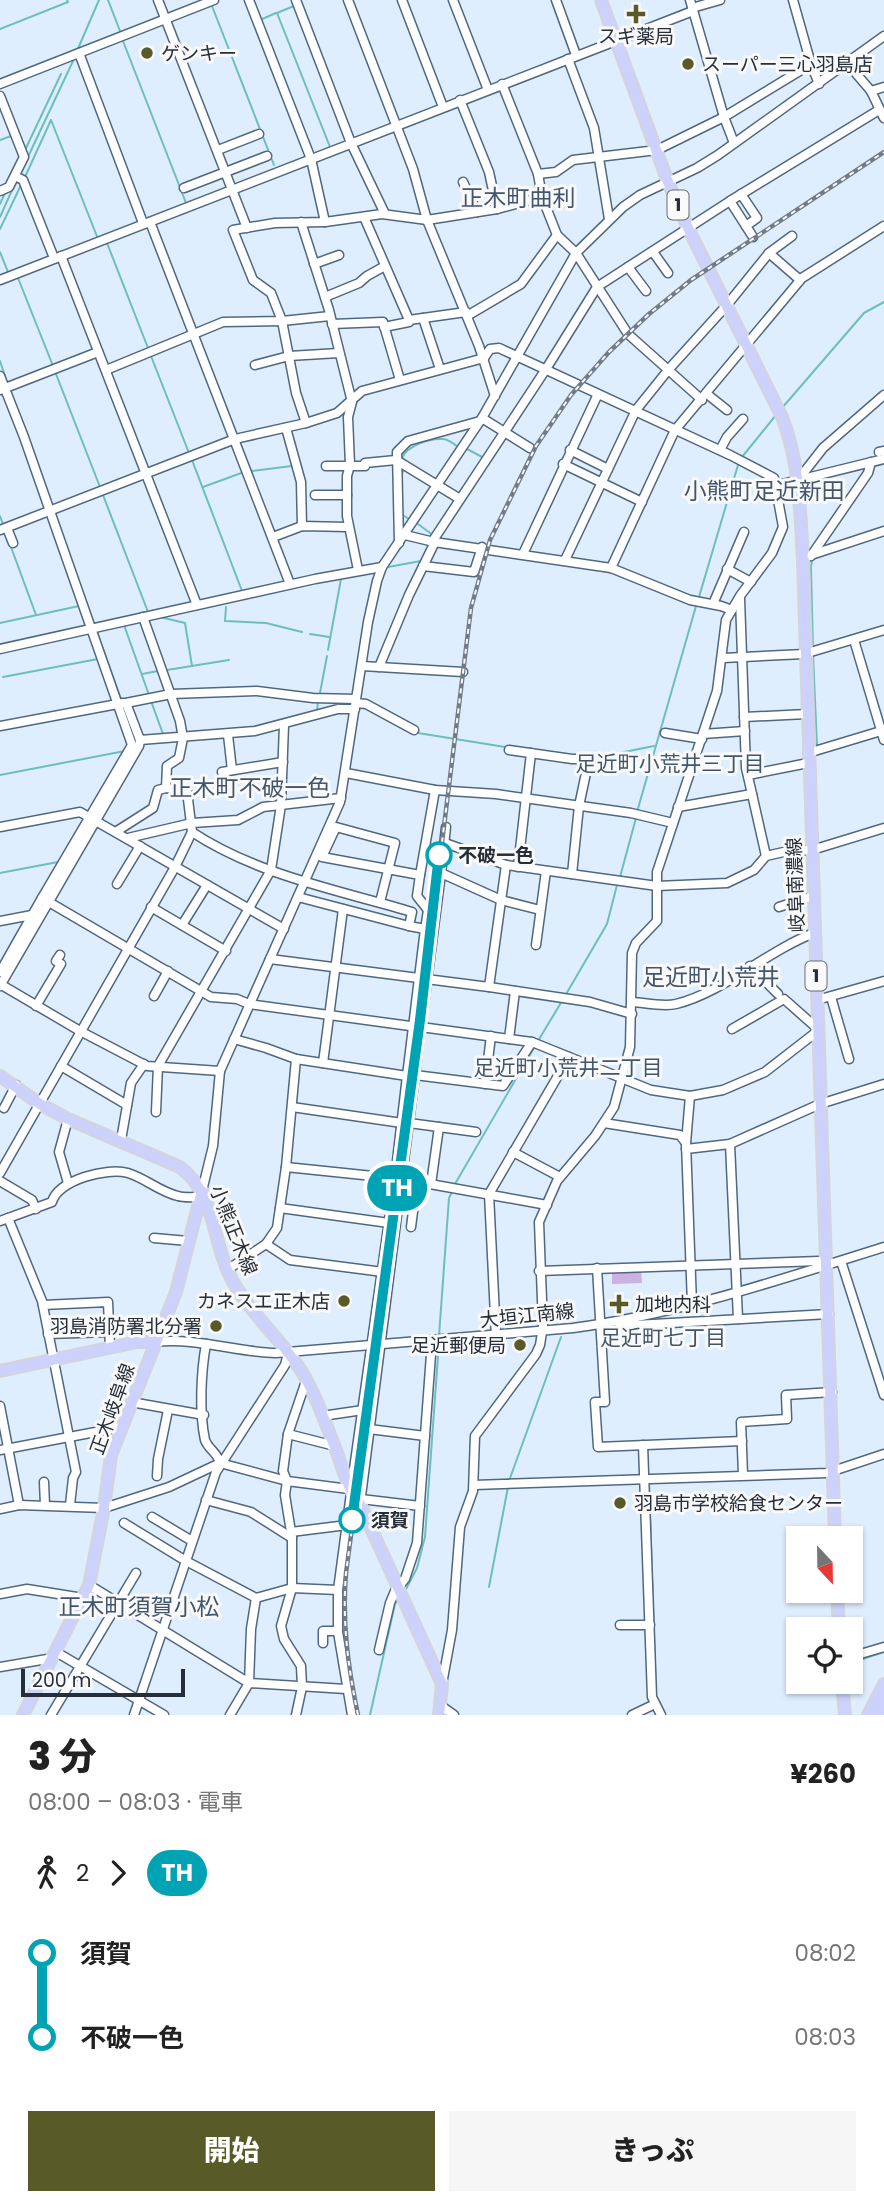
<!DOCTYPE html>
<html lang="ja">
<head>
<meta charset="utf-8">
<style>
  body { margin:0; font-family:Poppins,"Noto Sans JP",sans-serif; background:#f6f6f6; color:#222; height:100vh; display:flex; flex-direction:column; font-size:26px; white-space:nowrap }
  * { box-sizing:border-box; margin:0 }
  p { font-size:23px; color:#767676 }
  .icon { flex:none; width:38px; height:38px; fill:none; stroke:currentColor; stroke-width:2; stroke-linecap:round; stroke-linejoin:round }
  .map { position:relative; height:1715px; overflow:hidden }
  .sheet { display:flex; flex-direction:column; background:#fff; flex:1 }
  .sheet>* { flex:none }
  .badge { padding:0 14px; border-radius:23px; font-size:24px; line-height:46px }
  .needle { width:46px; rotate:158deg }
  .controls { position:absolute; left:786px; top:1526px; display:grid; gap:14px }
  .controls a { display:grid; place-items:center; width:77px; height:77px; border-radius:0px; background:#fff; box-shadow:0 2px 5px #0004; font-size:35px }
  .scale { position:absolute; left:21px; bottom:18px; width:164px; box-sizing:border-box; padding-left:7px; border:4px solid #252e39; border-top:0; font-size:19px; line-height:24px; white-space:nowrap; color:#252e39; -webkit-text-stroke:5px #f9f9f9; paint-order:stroke }
  .map>.badge { position:absolute; translate:-50% -50%; box-shadow:0 0 0 4px #fff }
  .legs { display:flex; align-items:center; gap:10px; height:77px; padding:0 28px; font-size:23px }
  .legs p { margin-inline-start:auto }
  .headline { display:flex; align-items:center; justify-content:space-between; height:119px; padding:0 28px }
  h1 { font-size:38px; font-weight:800; line-height:52px }
  .action { display:flex; gap:14px; margin-top:auto; padding:14px 28px }
  .action a { flex:1; height:80px; border-radius:0px; background:#585b28; color:#fff; font-size:28px; font-weight:800; line-height:80px; text-align:center }
  .action a+a { background:#f6f6f6; color:#222 }
  ul { padding:0 28px; list-style:none }
  li { display:flex; align-items:center; gap:24px; height:84px; font-size:26px }
  li i { display:grid; place-items:center; width:10px; height:100%; margin:0 9px; background:currentColor }
  li i::after { content:''; width:18px; height:18px; margin:-9px; border:5px solid; border-radius:50%; background:#fff }
  li p { margin-inline-start:auto }
  li:first-child i { background:linear-gradient(#0000 50%,currentColor 0) }
  li:last-child i { background:linear-gradient(currentColor 50%,#0000 0) }
  .map>svg:first-child { display:block }
  .pitch { fill:#cab2e1 }
  .lines { fill:none; stroke-linecap:round; stroke-linejoin:round }
  .stream { stroke:#6dbebe; stroke-width:2 }
  .minor-casing { stroke:#51677f; stroke-width:11 }
  .major-casing { stroke:#d3d5d7; stroke-width:14 }
  .minor { stroke:#fff; stroke-width:8 }
  .major { stroke:#cdd1fe; stroke-width:10 }
  .rail-casing { stroke:#717c89; stroke-width:4.5 }
  .rail { stroke:#f9f9f9; stroke-width:2; stroke-dasharray:5; stroke-linecap:butt }
  .line-1-casing { stroke:#fff; stroke-width:16 }
  .line-1 { stroke:#00a3b4; stroke-width:10 }
  .poi-dot { fill:#585b28; stroke:#f9f9f9; stroke-width:2.5 }
  .stop-1-dot { fill:#fff; stroke:#00a3b4; stroke-width:3.5 }
  .labels { text-anchor:middle; stroke-width:6; stroke-linejoin:round; paint-order:stroke }
  .shield { fill:#f9f9f9; stroke:#656b73; stroke-width:2 }
  .shield-label { font-size:18px; font-weight:bold; fill:#252e39 }
  .poi-label { font-size:19px; fill:#252e39; stroke:#f9f9f9; text-anchor:start }
  .stop-label { font-size:19px; font-weight:bold; fill:#252e39; stroke:#f9f9f9; text-anchor:start }
  .street-label { font-size:19px; fill:#252e39; stroke:#f9f9f9 }
  .neighbourhood-label { font-size:21px; fill:#41566d; stroke:#f9f9f9 }
  .quarter-label { font-size:23px; fill:#41566d; stroke:#f9f9f9 }
</style>
</head>
<body>
<div class="map">
<svg width="884" height="1715" viewBox="0 0 884 1715">
  <rect width="100%" height="100%" fill="#dfeeff"/>
  <!-- pitch -->
  <polygon class="pitch" points="641,1270 642,1283 612,1284 612,1271"/>
  <g class="lines">
    <!-- stream -->
    <g class="stream">
      <polyline points="108,0 120,31"/>
      <polyline points="212,6 274,165"/>
      <polyline points="294,6 277,13 330,147"/>
      <polyline points="260,20 276,13"/>
      <polyline points="638,28 688,8"/>
      <polyline points="0,29 68,2 67,0"/>
      <polyline points="123,41 186,203"/>
      <polyline points="77,51 99,0"/>
      <polyline points="579,51 604,41"/>
      <polyline points="545,64 572,53"/>
      <polyline points="525,72 531,70"/>
      <polyline points="447,102 481,89"/>
      <polyline points="399,121 440,105"/>
      <polyline points="0,140 11,136"/>
      <polyline points="26,148 61,74"/>
      <polyline points="27,159 74,59"/>
      <polyline points="288,164 306,157"/>
      <polyline points="25,177 51,120 98,239"/>
      <polyline points="0,204 5,193"/>
      <polyline points="0,217 17,179"/>
      <polyline points="0,229 21,185"/>
      <polyline points="107,243 148,348"/>
      <polyline points="0,252 8,272"/>
      <polyline points="18,278 53,366"/>
      <polyline points="151,356 189,453"/>
      <polyline points="0,361 7,382"/>
      <polyline points="56,374 100,487"/>
      <polyline points="782,408 864,313 884,302"/>
      <polyline points="467,449 484,458"/>
      <polyline points="742,457 776,415"/>
      <polyline points="192,460 242,591"/>
      <path d="M405,460l-3,-2c5,-12 27,-20 41,-19 5,0 10,4 15,8"/>
      <polyline points="251,471 292,466"/>
      <polyline points="401,478 404,467"/>
      <polyline points="203,487 244,472"/>
      <polyline points="103,495 148,612"/>
      <polyline points="401,514 409,519"/>
      <polyline points="0,516 3,524"/>
      <polyline points="418,524 434,536"/>
      <polyline points="11,547 36,615"/>
      <polyline points="69,555 91,616"/>
      <polyline points="812,559 811,568 813,648"/>
      <polyline points="388,567 421,561"/>
      <polyline points="306,585 312,584"/>
      <polyline points="699,597 738,465"/>
      <polyline points="226,607 225,621 266,623 302,632"/>
      <polyline points="160,617 185,623 192,666"/>
      <polyline points="0,623 79,606"/>
      <polyline points="124,625 149,695"/>
      <polyline points="97,632 121,699"/>
      <polyline points="310,634 329,637"/>
      <polyline points="328,650 341,579"/>
      <polyline points="813,653 817,746"/>
      <polyline points="167,670 229,660"/>
      <polyline points="142,674 158,671"/>
      <polyline points="3,677 98,659"/>
      <polyline points="320,693 327,656"/>
      <polyline points="151,701 163,734"/>
      <polyline points="123,707 134,738"/>
      <polyline points="317,712 318,700"/>
      <polyline points="395,724 408,731"/>
      <polyline points="418,733 505,747"/>
      <polyline points="587,755 614,754 654,746"/>
      <polyline points="0,775 125,751"/>
      <polyline points="637,812 696,606"/>
      <polyline points="0,873 58,862"/>
      <polyline points="620,877 636,818"/>
      <polyline points="565,996 607,924 617,885"/>
      <polyline points="538,1041 562,1001"/>
      <polyline points="455,1184 535,1046"/>
      <polyline points="439,1336 449,1198 452,1192"/>
      <polyline points="509,1481 561,1337"/>
      <polyline points="649,1482 656,1697"/>
      <polyline points="489,1587 508,1487"/>
      <polyline points="405,1591 417,1568 425,1537 439,1342"/>
      <polyline points="863,1659 884,1652"/>
      <polyline points="370,1715 395,1604 399,1597"/>
    </g>
    <defs>
      <g id="minor">
        <polyline points="158,0 247,228"/>
        <polyline points="249,0 311,159 325,222"/>
        <polyline points="296,0 351,143 385,214"/>
        <polyline points="348,0 413,169 427,220 479,346 495,396"/>
        <polyline points="402,0 443,107"/>
        <polyline points="453,0 488,90"/>
        <polyline points="556,0 576,55"/>
        <polyline points="690,0 724,117 734,143"/>
        <polyline points="793,0 811,64 819,84"/>
        <polyline points="692,8 720,0"/>
        <polyline points="79,53 143,223"/>
        <polyline points="568,59 594,128 609,219"/>
        <polyline points="847,63 871,91 884,118"/>
        <polyline points="0,84 214,0"/>
        <polyline points="502,84 538,174 542,197 557,235 576,253 628,334 702,400"/>
        <polyline points="871,91 884,87"/>
        <polyline points="0,96 24,157 9,187 0,191"/>
        <polyline points="460,100 489,172 497,209"/>
        <polyline points="218,150 259,134"/>
        <polyline points="538,174 556,172 573,160 657,150 724,117 811,64"/>
        <polyline points="15,176 23,180 54,258"/>
        <polyline points="463,182 477,212"/>
        <polyline points="184,188 267,156"/>
        <polyline points="741,194 757,218 746,226"/>
        <polyline points="730,201 753,237"/>
        <polyline points="364,217 409,320"/>
        <polyline points="150,222 290,584"/>
        <polyline points="301,222 329,310 352,402 348,417 350,465 347,476 347,516 358,570"/>
        <polyline points="653,252 668,273"/>
        <polyline points="769,253 800,280"/>
        <polyline points="61,256 197,605"/>
        <polyline points="314,264 339,255"/>
        <polyline points="628,267 646,291"/>
        <polyline points="0,280 693,11"/>
        <polyline points="325,297 359,283 367,276 385,266"/>
        <polyline points="467,316 521,284 557,235"/>
        <polyline points="423,318 440,369"/>
        <polyline points="332,324 383,322 400,380"/>
        <polyline points="384,327 409,322 409,320 466,312"/>
        <polyline points="255,365 289,356 339,353"/>
        <polyline points="106,370 223,322 282,321 330,316"/>
        <polyline points="0,376 24,437 132,745 42,898 211,997 237,999 249,1004 410,1026"/>
        <polyline points="0,390 98,352"/>
        <polyline points="707,394 727,410"/>
        <polyline points="482,418 530,448"/>
        <polyline points="306,423 296,393 282,321 271,293 253,280 233,230 275,223 325,222 382,214 427,220 497,209 542,197"/>
        <polyline points="286,428 301,482 302,526"/>
        <polyline points="570,450 608,469"/>
        <polyline points="720,450 727,437 743,419"/>
        <polyline points="879,452 884,451"/>
        <polyline points="563,464 642,502"/>
        <polyline points="326,466 365,466 365,463 396,460 460,499"/>
        <polyline points="798,480 823,448 884,395"/>
        <polyline points="774,486 884,459"/>
        <polyline points="315,495 347,495"/>
        <polyline points="7,528 13,543"/>
        <polyline points="0,530 235,439 306,423 337,413 362,391 484,358 490,349 499,348 730,455 774,478 783,527 772,553 740,596 726,620 717,691 657,872 657,921 636,943 632,953 630,1047 614,1107 595,1136 557,1181 539,1222 543,1326 540,1345 536,1354 475,1436 473,1491 460,1527 452,1630 442,1684"/>
        <polyline points="405,535 434,542 611,568 690,600 721,606 732,610"/>
        <polyline points="273,537 302,526 347,527"/>
        <polyline points="399,543 397,452 408,441 480,421"/>
        <polyline points="523,554 598,394"/>
        <polyline points="814,554 884,531"/>
        <polyline points="811,556 868,473 871,462"/>
        <polyline points="565,560 636,410 669,369 727,305 769,253 792,236"/>
        <polyline points="423,566 474,572 482,547"/>
        <polyline points="611,568 675,430 802,278 884,226"/>
        <polyline points="727,569 751,582"/>
        <polyline points="740,599 746,768 752,794"/>
        <polyline points="713,604 744,532"/>
        <polyline points="143,617 180,721 183,738 179,758 167,766 166,788"/>
        <polyline points="854,640 884,740"/>
        <polyline points="0,649 315,579 382,567"/>
        <polyline points="723,658 804,654 884,630"/>
        <polyline points="362,666 463,672"/>
        <polyline points="379,667 409,595 433,546 434,539 546,369 597,287 730,201 879,110"/>
        <polyline points="356,703 366,704 414,730"/>
        <polyline points="355,709 338,709 255,731 140,740 126,703 171,694 257,691 313,698 356,699"/>
        <polyline points="744,717 807,714"/>
        <polyline points="0,726 123,703"/>
        <polyline points="665,733 702,739"/>
        <polyline points="703,734 745,731"/>
        <polyline points="228,735 232,770"/>
        <polyline points="509,750 572,759 589,759 579,806 572,874"/>
        <polyline points="808,753 881,731"/>
        <polyline points="222,772 283,762"/>
        <polyline points="346,773 435,790 496,794 631,813 673,823"/>
        <polyline points="748,775 808,763"/>
        <polyline points="678,807 752,794 766,856"/>
        <polyline points="0,827 80,812 284,929"/>
        <path d="M192,832c65,43 146,58 220,80l-3,14 16,3 3,-19 -11,-14 3,-21 -98,-18 14,-30 59,16 -15,59"/>
        <polyline points="128,838 192,823 238,820 263,807 341,798"/>
        <polyline points="445,843 506,865"/>
        <polyline points="518,867 531,753"/>
        <polyline points="441,873 446,827"/>
        <polyline points="420,875 435,790"/>
        <polyline points="117,884 140,846"/>
        <polyline points="298,897 409,926"/>
        <polyline points="151,907 226,951"/>
        <polyline points="779,907 813,896"/>
        <polyline points="0,921 32,915"/>
        <polyline points="182,925 207,885"/>
        <polyline points="536,945 546,871"/>
        <polyline points="270,959 489,987 590,1002 632,1014"/>
        <polyline points="750,966 778,994"/>
        <polyline points="0,972 42,898"/>
        <polyline points="0,984 80,1031 147,1066 220,1071"/>
        <polyline points="0,986 124,772 139,746 140,740"/>
        <polyline points="489,987 506,865 657,886 727,883 754,870 766,856 788,851 812,850 884,828"/>
        <polyline points="154,996 168,971"/>
        <polyline points="831,997 849,1059"/>
        <polyline points="817,1000 884,981"/>
        <path d="M633,1002c13,1 30,5 43,2 46,-11 91,-53 138,-71"/>
        <polyline points="36,1006 61,964 56,961 60,955"/>
        <polyline points="421,1027 509,1039 515,991"/>
        <polyline points="234,1039 266,1048 296,1059 407,1076 425,929"/>
        <polyline points="509,1039 532,1042 651,1090 690,1096 723,1090 765,1072 819,1030 784,999 732,1029"/>
        <polyline points="323,1063 343,909"/>
        <polyline points="61,1066 127,1105"/>
        <polyline points="415,1075 441,873 501,900 540,910"/>
        <polyline points="485,1084 491,1036"/>
        <polyline points="690,1096 686,1143 692,1304"/>
        <polyline points="292,1107 402,1123"/>
        <polyline points="4,1108 16,1085"/>
        <polyline points="156,1112 158,1066 271,870 281,805 284,725"/>
        <polyline points="68,1119 59,1152 68,1183"/>
        <polyline points="409,1123 439,1127 431,1184"/>
        <polyline points="604,1123 680,1135 686,1143"/>
        <polyline points="439,1127 476,1132"/>
        <polyline points="121,1140 131,1083 144,1064"/>
        <polyline points="730,1144 738,1319"/>
        <polyline points="686,1149 730,1144 820,1104 884,1084"/>
        <polyline points="513,1152 560,1177"/>
        <polyline points="286,1167 402,1179 547,1205"/>
        <polyline points="0,1173 175,867 192,832 187,791 166,788 158,790 153,808 117,831"/>
        <polyline points="0,1181 32,1200 36,1209"/>
        <polyline points="202,1191 213,1146 220,1071 340,802 368,622 377,581 382,567 482,418 576,253 623,207 640,195 697,168 718,155 884,36"/>
        <polyline points="280,1208 389,1223"/>
        <polyline points="8,1218 42,1301 76,1472 73,1478 70,1505"/>
        <path d="M0,1221l52,-19c6,-22 55,-35 76,-29 17,5 32,19 50,23 6,2 15,1 22,1"/>
        <polyline points="411,1227 417,1181"/>
        <polyline points="154,1238 188,1241"/>
        <polyline points="266,1244 290,1260 383,1272"/>
        <polyline points="841,1261 884,1395"/>
        <polyline points="597,1268 605,1402 595,1402 598,1447 742,1441"/>
        <polyline points="227,1270 266,1244 277,1228 286,1167 296,1059"/>
        <polyline points="539,1271 819,1261 824,1265"/>
        <polyline points="43,1305 108,1302 110,1348"/>
        <polyline points="619,1323 635,1325 829,1314"/>
        <polyline points="48,1334 108,1332"/>
        <polyline points="496,1336 489,1194 569,1057"/>
        <path d="M155,1342c41,-5 80,10 121,11l297,-25c106,-14 209,-49 311,-81"/>
        <path d="M206,1344c-5,28 -7,68 -1,96 3,9 13,13 15,23"/>
        <polyline points="131,1402 204,1415"/>
        <polyline points="0,1406 19,1505"/>
        <polyline points="322,1416 363,1410"/>
        <polyline points="369,1429 425,1436"/>
        <polyline points="288,1434 335,1446"/>
        <polyline points="643,1445 652,1697 661,1715"/>
        <polyline points="0,1450 122,1427"/>
        <polyline points="743,1475 741,1422 787,1419 786,1395 832,1392"/>
        <polyline points="157,1476 158,1459 168,1410"/>
        <polyline points="44,1482 45,1505"/>
        <polyline points="474,1485 827,1473 884,1454"/>
        <polyline points="349,1487 352,1483 395,1178 407,1076"/>
        <polyline points="351,1493 338,1590 338,1632 352,1715"/>
        <polyline points="361,1499 420,1506"/>
        <polyline points="206,1500 251,1512 292,1538"/>
        <polyline points="360,1504 415,1075 503,1086 532,1042"/>
        <polyline points="0,1509 19,1505 104,1508 169,1487 220,1463 287,1481 349,1489"/>
        <polyline points="152,1517 192,1541"/>
        <polyline points="124,1523 186,1561 256,1598 292,1588 338,1590"/>
        <polyline points="291,1532 347,1525"/>
        <polyline points="89,1585 249,1683 346,1689"/>
        <polyline points="0,1594 27,1589 83,1598"/>
        <polyline points="620,1625 650,1625"/>
        <polyline points="323,1643 323,1631 338,1631"/>
        <polyline points="379,1650 390,1603 395,1591 405,1579 417,1543 432,1341"/>
        <polyline points="56,1652 164,1715"/>
        <polyline points="850,1657 884,1647"/>
        <polyline points="797,1664 798,1664"/>
        <polyline points="0,1667 53,1658"/>
        <polyline points="440,1705 454,1715"/>
        <polyline points="51,1715 136,1573"/>
        <polyline points="134,1715 216,1472 285,1365 288,1353"/>
        <polyline points="230,1715 249,1683 251,1629 256,1598"/>
        <polyline points="296,1715 302,1687 301,1666 284,1639 281,1626 292,1588 292,1538 285,1495 287,1481 283,1471 288,1434 306,1381"/>
        <polyline points="632,1715 655,1704"/>
      </g>
      <g id="major">
        <path d="M601,0l67,182 20,46 94,189c18,46 18,94 21,144l32,977"/>
        <path d="M0,1076l40,28 28,15 112,48c33,25 32,65 46,100 14,36 48,65 70,96 18,25 29,59 40,87 7,19 11,38 24,54l82,180 -3,31"/>
        <polyline points="0,1371 137,1342 155,1342"/>
        <polyline points="837,1591 839,1629"/>
        <polyline points="842,1682 845,1715"/>
        <polyline points="23,1715 89,1585 104,1508 111,1455 176,1292 202,1191"/>
        <polyline points="868,1715 884,1684"/>
        <polyline points="878,1715 884,1701"/>
      </g>
    </defs>
    <!-- minor casing -->
    <use href="#minor" class="minor-casing"/>
    <!-- major casing -->
    <use href="#major" class="major-casing"/>
    <!-- minor -->
    <use href="#minor" class="minor"/>
    <!-- major -->
    <use href="#major" class="major"/>
    <defs>
      <path id="rail" d="M358,1715c-10,-48 -16,-93 -12,-142l74,-553 51,-412 19,-68 46,-94 35,-51 38,-43 40,-38 42,-34 193,-128"/>
    </defs>
    <!-- rail casing -->
    <use href="#rail" class="rail-casing"/>
    <!-- rail -->
    <use href="#rail" class="rail"/>
  </g>
  <g class="lines">
    <defs>
      <polyline id="line-1" points="352,1520 420,1020 439,855"/>
    </defs>
    <!-- line-1 casing -->
    <use href="#line-1" class="line-1-casing"/>
    <!-- line-1 -->
    <use href="#line-1" class="line-1"/>
  </g>
  <!-- markers -->
  <g class="poi-dot">
    <path d="M632.5 3.5h7v7h7v7h-7v7h-7v-7h-7v-7h7z"/>
    <circle cx="147" cy="53" r="7"/>
    <circle cx="688" cy="64" r="7"/>
    <circle cx="344" cy="1301" r="7"/>
    <path d="M615.5 1293.5h7v7h7v7h-7v7h-7v-7h-7v-7h7z"/>
    <circle cx="216" cy="1326" r="7"/>
    <circle cx="520" cy="1345" r="7"/>
    <circle cx="620" cy="1503" r="7"/>
  </g>
  <g class="stop-1-dot">
    <circle cx="439" cy="855" r="12"/>
    <circle cx="352" cy="1520" r="12"/>
  </g>
  <g class="labels">
    <!-- shield labels -->
    <g class="shield">
      <rect x="667.5" y="190.5" width="21" height="29" rx="5"/>
      <rect x="805.5" y="961.5" width="21" height="29" rx="5"/>
    </g>
    <g class="shield-label">
      <text x="678" y="211">1</text>
      <text x="816" y="982">1</text>
    </g>
    <!-- poi labels -->
    <g class="poi-label">
      <text x="636" y="43" text-anchor="middle">スギ薬局</text>
      <text x="161" y="60">ゲンキー</text>
      <text x="702" y="71">スーパー三心羽島店</text>
      <text x="330" y="1308" text-anchor="end">カネスエ正木店</text>
      <text x="635" y="1311">加地内科</text>
      <text x="202" y="1333" text-anchor="end">羽島消防署北分署</text>
      <text x="506" y="1352" text-anchor="end">足近郵便局</text>
      <text x="634" y="1510">羽島市学校給食センター</text>
    </g>
    <!-- stop labels -->
    <g class="stop-label">
      <text x="458" y="862">不破一色</text>
      <text x="371" y="1527">須賀</text>
    </g>
    <!-- street labels -->
    <g class="street-label">
      <text transform="translate(795 885) rotate(-92)" y="7">岐阜南濃線</text>
      <text transform="translate(234 1230) rotate(68)" y="7">小熊正木線</text>
      <text transform="translate(527 1315) rotate(-6)" y="7">大垣江南線</text>
      <text transform="translate(112 1409) rotate(-70)" y="7">正木岐阜線</text>
    </g>
    <!-- neighbourhood labels -->
    <g class="neighbourhood-label">
      <text x="670" y="771">足近町小荒井三丁目</text>
      <text x="568" y="1075">足近町小荒井二丁目</text>
      <text x="663" y="1345">足近町七丁目</text>
    </g>
    <!-- quarter labels -->
    <g class="quarter-label">
      <text x="518" y="206">正木町曲利</text>
      <text x="764" y="499">小熊町足近新田</text>
      <text x="250" y="796">正木町不破一色</text>
      <text x="711" y="985">足近町小荒井</text>
      <text x="139" y="1615">正木町須賀小松</text>
    </g>
  </g>
</svg>
<div class="controls">
<a><svg class="needle" viewBox="-14 -14 28 28"><path d="M0-13l5 13h-10z" fill="#e53935"/><path d="M0 13l5-13h-10z" fill="#767676"/></svg></a>
<a><svg class="icon" aria-label="locate" viewBox="0 0 24 24"><circle cx="12" cy="12" r="6"/><path d="M12 2v4M12 18v4M2 12h4M18 12h4"/></svg></a>
</div>
<div class="scale">200 m</div>
<b class="badge" style="left:397px;top:1188px;background:#00a3b4;color:#fff">TH</b>
</div>
<section class="sheet">
<div class="headline"><div><h1>3 分</h1><p>08:00 – 08:03 · 電車</p></div><b>¥260</b></div>
<div class="legs"><svg class="icon" aria-label="walk" viewBox="0 0 24 24"><circle cx="13" cy="4" r="2"/><path d="M13 8l-2 6 4 7M11 14l-3 7M7 12l3-4h3l4 4"/></svg>2<svg class="icon" aria-label="forward" viewBox="0 0 24 24"><path d="M9 5l7 7-7 7"/></svg><b class="badge" style="background:#00a3b4;color:#fff">TH</b></div>
<ul>
<li><i style="color:#00a3b4"></i><b>須賀</b><p>08:02</p></li>
<li><i style="color:#00a3b4"></i><b>不破一色</b><p>08:03</p></li>
</ul>
<div class="action"><a>開始</a><a>きっぷ</a></div>
</section>
</body>
</html>
